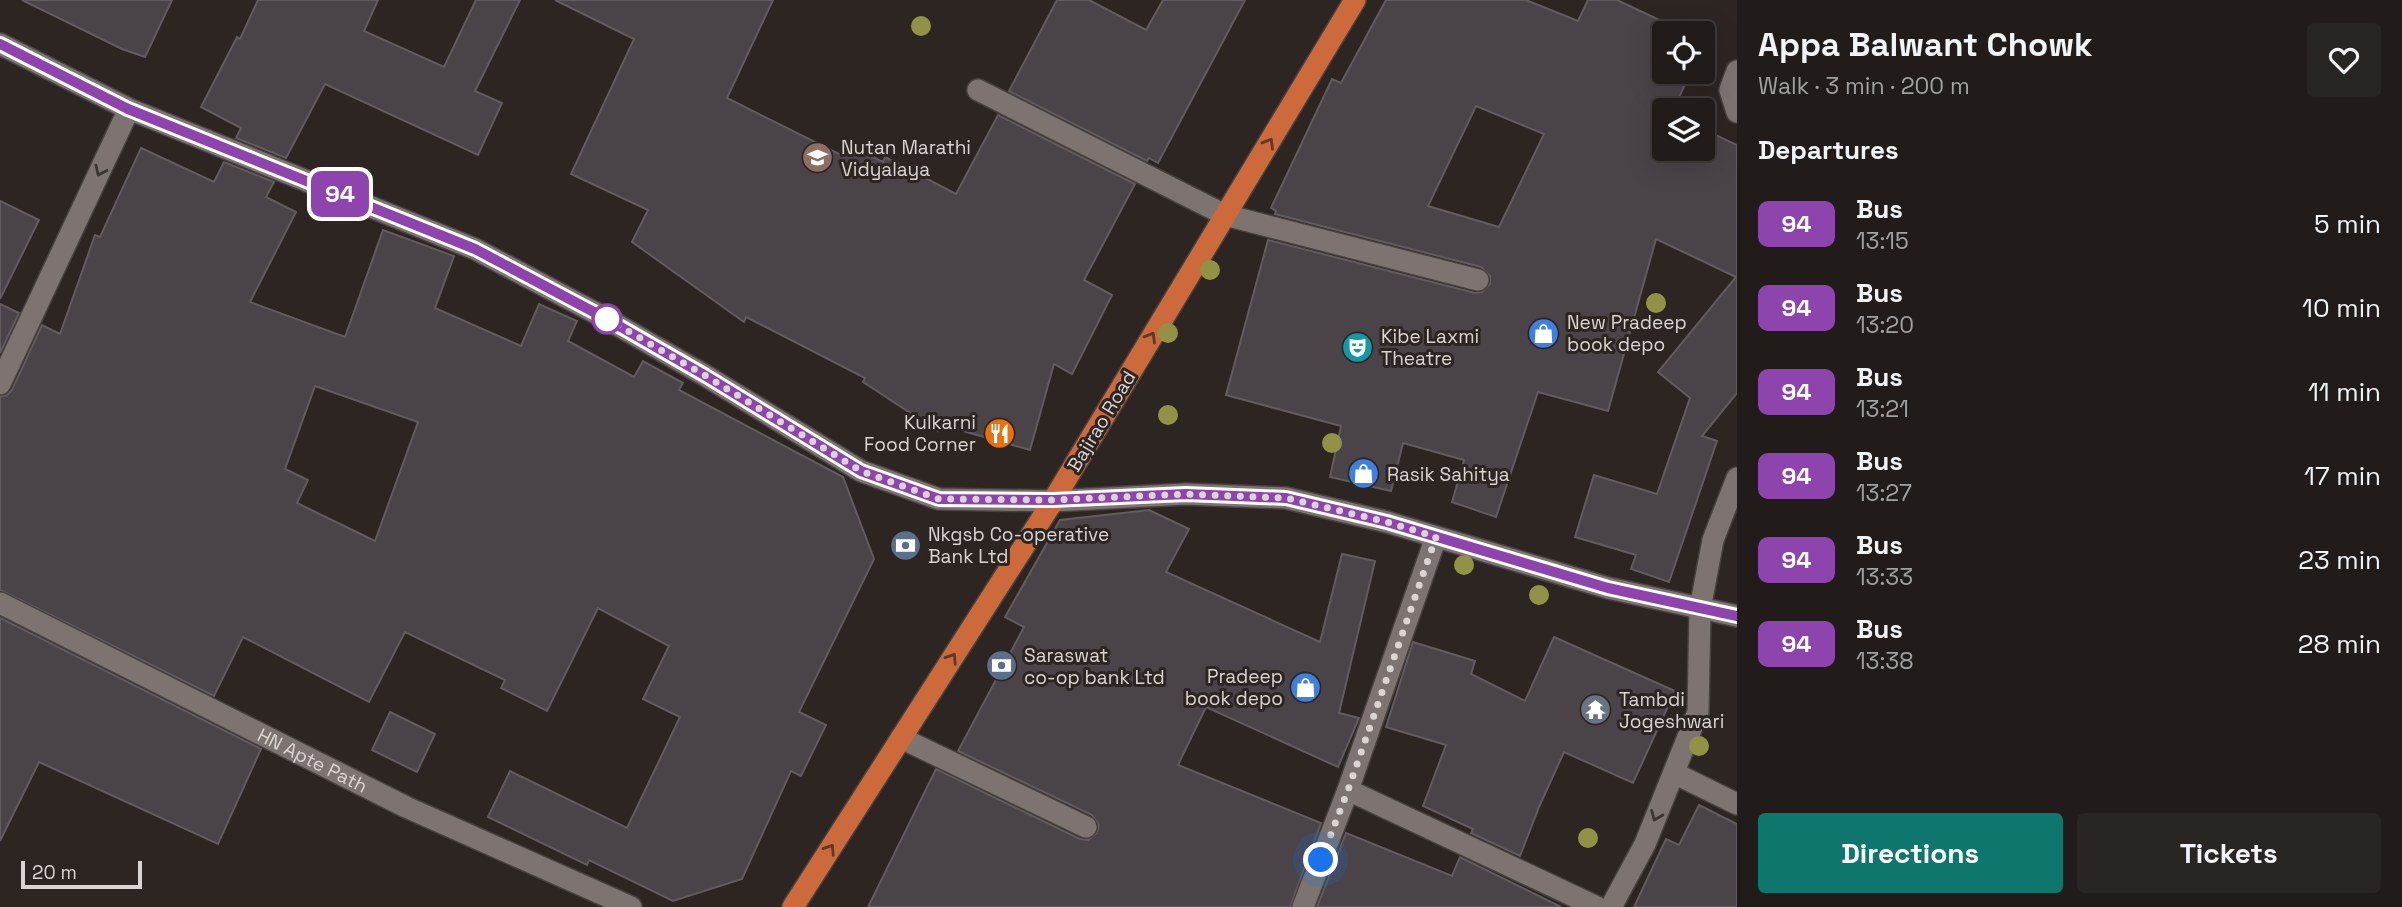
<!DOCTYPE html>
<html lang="en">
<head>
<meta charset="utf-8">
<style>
  body { margin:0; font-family:"Space Grotesk",sans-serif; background:#292523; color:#f1f3f6; height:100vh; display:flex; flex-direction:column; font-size:26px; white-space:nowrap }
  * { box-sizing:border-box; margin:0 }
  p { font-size:23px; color:#a2a1a2 }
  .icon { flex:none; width:38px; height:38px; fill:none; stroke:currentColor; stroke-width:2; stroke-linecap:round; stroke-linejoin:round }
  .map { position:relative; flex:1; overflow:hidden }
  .panel { display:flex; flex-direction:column; background:#211c1a; width:665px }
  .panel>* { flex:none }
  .badge { padding:0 14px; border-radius:10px; font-size:24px; line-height:46px }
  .controls { position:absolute; left:1652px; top:21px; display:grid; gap:14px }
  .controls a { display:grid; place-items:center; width:63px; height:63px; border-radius:7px; background:#211c1a; box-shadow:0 7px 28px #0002,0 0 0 2px #3e3a39; font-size:35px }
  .scale { position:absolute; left:21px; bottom:18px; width:121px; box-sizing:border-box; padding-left:7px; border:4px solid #dad5d3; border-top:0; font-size:19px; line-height:24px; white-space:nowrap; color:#dad5d3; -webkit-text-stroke:5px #2c2522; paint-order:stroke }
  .you { position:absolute; width:35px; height:35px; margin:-18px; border:5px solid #fff; border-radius:50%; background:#1a73e8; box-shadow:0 0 0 10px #1a73e833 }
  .map>.badge { position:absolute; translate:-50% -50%; box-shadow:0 0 0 4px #fff }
  h2 { padding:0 21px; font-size:26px; line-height:63px }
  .round { display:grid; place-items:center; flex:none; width:74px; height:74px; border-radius:7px; background:#292523 }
  .head { display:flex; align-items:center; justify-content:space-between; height:119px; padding:0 21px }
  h1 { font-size:33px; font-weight:800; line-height:52px }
  .action { display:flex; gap:14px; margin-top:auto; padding:14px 21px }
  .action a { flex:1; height:80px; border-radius:7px; background:#0f766e; color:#fff; font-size:28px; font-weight:800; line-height:80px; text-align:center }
  .action a+a { background:#292523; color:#f1f3f6 }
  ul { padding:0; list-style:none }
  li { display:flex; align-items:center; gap:21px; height:84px; padding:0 21px }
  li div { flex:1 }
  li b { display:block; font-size:26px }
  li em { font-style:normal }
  li .badge { min-width:77px; font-weight:700; text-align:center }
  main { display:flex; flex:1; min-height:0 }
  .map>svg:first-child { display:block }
  .building { fill:#4a4347; stroke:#625b5f; stroke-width:2; fill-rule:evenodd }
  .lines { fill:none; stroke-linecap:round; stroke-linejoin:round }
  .service-casing { stroke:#474240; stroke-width:24 }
  .minor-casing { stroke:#474240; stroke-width:24 }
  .tertiary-casing { stroke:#474240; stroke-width:24 }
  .trunk-casing { stroke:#474240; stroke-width:24 }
  .service { stroke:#7d7471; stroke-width:21 }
  .minor { stroke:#7d7471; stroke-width:21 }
  .tertiary { stroke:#7d7471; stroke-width:21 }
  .trunk { stroke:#cd6a3c; stroke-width:21 }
  .tree { fill:#929246 }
  .oneway { stroke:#5c3a2a }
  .oneway2 { stroke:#3c3532 }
  .line-casing { stroke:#fff; stroke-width:16 }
  .line { stroke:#8e44ad; stroke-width:10 }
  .walk { stroke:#dad5d3; stroke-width:7; stroke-dasharray:0 12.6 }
  .stop-dot { fill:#fff; stroke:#8e44ad; stroke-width:3.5 }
  .labels { text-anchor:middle; stroke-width:6; stroke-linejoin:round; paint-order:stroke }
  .poi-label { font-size:19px; fill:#dad5d3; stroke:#2c2522; text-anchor:start }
  .street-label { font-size:19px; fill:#dad5d3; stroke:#2c2522 }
</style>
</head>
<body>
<main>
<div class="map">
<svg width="1737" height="907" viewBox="0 0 1737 907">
  <rect width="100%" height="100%" fill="#2c2522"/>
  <!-- building -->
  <g class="building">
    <polygon points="22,0 172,0 145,57 122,49"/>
    <polygon points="258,0 378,0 364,31 444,67 476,0 520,0 475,91 502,103 478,155 325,84 286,158 236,138 241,128 201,107 237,37 240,39"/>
    <polygon points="555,0 773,0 727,98 845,157 850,146 883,162 885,157 956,194 998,115 1135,184 1084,280 1112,295 1072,374 1054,364 1030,450 942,425 938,431 863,382 865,378 746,317 744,322 632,242 648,210 571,174 634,39"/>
    <polygon points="1057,0 1089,0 1146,30 1163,0 1245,0 1158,163 1149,158 1147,161 1009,91"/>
    <path d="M1386,0h140l52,21 10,-21h29l70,33h-23v39h27l-18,38h-9v39h39v-20l34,16v248l-35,43 15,5 -48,141 -38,-13 5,-14 -61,-18 19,-62 63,19 33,-96 -32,-26 78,-95 -80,-38 -48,172 -70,-19 -42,125 -44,-15 12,-42 -61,-17 -12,48 -61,-14 11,-51 -115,-31 42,-155 207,53 7,-1 8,-8v-8l-9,-9 -206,-53 1,-3 -5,-3 61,-129 9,4zM1476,106l68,28 -45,93 -71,-21z"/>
    <path d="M141,148l73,34 10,-20 50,20 -8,15 30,15 -46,90 95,35 38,-107 71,26 -19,52 86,38 18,-42 38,17 -9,20 66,36 9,-16 40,22 -4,7 164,87 31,82 -75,153 27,13 -25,51 -10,-5 -49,108 -69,22 -84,-41 -2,5 -99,-48 22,-46 117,57 53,-111 -37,-18 26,-53 -71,-38 -51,103 -46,-23 4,-8 -100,-48 -36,70 -126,-65 -29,59 -214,-106v-193l7,-2 5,-5 30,-65 18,9 35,-99 5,2zM315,386l103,36 -43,119 -78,-38 11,-23 -23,-11z"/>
    <polygon points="0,201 39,220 0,299"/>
    <polygon points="0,304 19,313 0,353"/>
    <polygon points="1149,510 1189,529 1166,572 1320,642 1342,554 1375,561 1339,713 1359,718 1338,767 1206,707 1178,765 1321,823 1290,907 868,907 936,769 1080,839 1088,840 1097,833 1099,825 1092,815 958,751 1024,627 1005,617 1060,520"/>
    <polygon points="0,618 261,749 218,844 39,762 0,841"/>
    <polygon points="1554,637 1675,691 1633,783 1564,752 1539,807 1520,856 1471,833 1473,829 1423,806 1446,745 1386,727 1413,642 1475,661 1471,674 1525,701"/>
    <polygon points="390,712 435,734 417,772 372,750"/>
    <polygon points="1699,805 1737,824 1737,907 1634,907 1666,839 1679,845"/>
    <polygon points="1346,833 1452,876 1460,857 1561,907 1317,907"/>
  </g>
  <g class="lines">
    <defs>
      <polyline id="service" points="901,738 1086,827"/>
      <g id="minor">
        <polyline points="1737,71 1730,90 1737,112"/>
        <polyline points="978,90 1225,215 1478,280"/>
        <polyline points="0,384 129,109"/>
        <path id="s1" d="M0,603l406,204 225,100"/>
        <polyline points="1674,773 1737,804"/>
        <polyline points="1348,790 1597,907"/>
        <polyline points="1303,907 1348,790 1436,537"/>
        <polyline points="1611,907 1645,844 1698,712 1700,609 1713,540 1737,478"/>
      </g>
      <polyline id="tertiary" points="0,44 129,109 475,249 607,319 706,376 861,471 939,499 1053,501 1186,494 1286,498 1387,522 1608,588 1737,616"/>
      <polyline id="trunk" points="793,907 1053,501 1355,0"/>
    </defs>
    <!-- service casing -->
    <use href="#service" class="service-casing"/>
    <!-- minor casing -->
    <use href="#minor" class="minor-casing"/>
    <!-- tertiary casing -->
    <use href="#tertiary" class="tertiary-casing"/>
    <!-- trunk casing -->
    <use href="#trunk" class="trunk-casing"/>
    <!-- service -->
    <use href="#service" class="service"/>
    <!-- minor -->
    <use href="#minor" class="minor"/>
    <!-- tertiary -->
    <use href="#tertiary" class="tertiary"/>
    <!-- trunk -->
    <use href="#trunk" class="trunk"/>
  </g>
  <!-- trees -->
  <g class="tree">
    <circle cx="921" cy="26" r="10"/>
    <circle cx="1210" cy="270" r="10"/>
    <circle cx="1656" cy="303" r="10"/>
    <circle cx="1168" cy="333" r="10"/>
    <circle cx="1168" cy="415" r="10"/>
    <circle cx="1332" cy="443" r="10"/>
    <circle cx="1464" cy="565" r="10"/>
    <circle cx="1539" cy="595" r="10"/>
    <circle cx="1699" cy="746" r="10"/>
    <circle cx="1588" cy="838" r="10"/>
  </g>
  <!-- one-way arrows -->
  <defs><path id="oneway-chevron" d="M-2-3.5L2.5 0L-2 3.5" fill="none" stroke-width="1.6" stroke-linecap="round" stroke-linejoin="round" transform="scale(1.75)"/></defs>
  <g class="oneway">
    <use href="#oneway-chevron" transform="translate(1269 143) rotate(-59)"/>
    <use href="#oneway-chevron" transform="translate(1151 337) rotate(-59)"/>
    <use href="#oneway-chevron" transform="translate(952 658) rotate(-57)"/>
    <use href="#oneway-chevron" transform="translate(830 849) rotate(-57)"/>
  </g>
  <g class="oneway2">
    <use href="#oneway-chevron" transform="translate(100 171) rotate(115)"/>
    <use href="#oneway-chevron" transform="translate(1656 816) rotate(112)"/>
  </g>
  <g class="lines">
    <defs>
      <polyline id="line" points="0,44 128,109 475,249 607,319 706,376 861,471 939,499 1053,500 1186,494 1286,498 1387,522 1608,588 1737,616"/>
    </defs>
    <!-- line casing -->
    <use href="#line" class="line-casing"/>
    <!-- line -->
    <use href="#line" class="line"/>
    <!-- walk -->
    <polyline class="walk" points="607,319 706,376 861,471 939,499 1053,500 1186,494 1286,498 1387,522 1436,537 1348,790 1321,860"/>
  </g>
  <!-- icons -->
  <defs>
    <symbol id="school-disc" viewBox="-11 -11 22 22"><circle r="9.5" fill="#8d6e63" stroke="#2c2522"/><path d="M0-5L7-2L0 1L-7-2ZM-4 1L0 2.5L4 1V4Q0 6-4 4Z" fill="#fff"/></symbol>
    <symbol id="shop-disc" viewBox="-11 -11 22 22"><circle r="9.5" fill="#3f7fe0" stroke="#2c2522"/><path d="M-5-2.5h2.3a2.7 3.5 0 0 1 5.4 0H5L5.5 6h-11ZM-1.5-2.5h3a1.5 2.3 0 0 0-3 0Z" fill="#fff"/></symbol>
    <symbol id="theatre-disc" viewBox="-11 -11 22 22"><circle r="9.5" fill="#0f9aa8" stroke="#2c2522"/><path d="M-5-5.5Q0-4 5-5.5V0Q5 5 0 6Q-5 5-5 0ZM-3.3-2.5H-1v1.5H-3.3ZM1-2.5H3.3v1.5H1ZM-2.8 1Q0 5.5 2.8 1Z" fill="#fff"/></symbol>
    <symbol id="restaurant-disc" viewBox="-11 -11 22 22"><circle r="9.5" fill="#e8710a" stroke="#2c2522"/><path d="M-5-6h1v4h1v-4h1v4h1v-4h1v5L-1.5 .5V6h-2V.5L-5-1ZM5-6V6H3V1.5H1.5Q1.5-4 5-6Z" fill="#fff"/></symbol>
    <symbol id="bank-disc" viewBox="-11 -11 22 22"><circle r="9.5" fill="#5c6f8a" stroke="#2c2522"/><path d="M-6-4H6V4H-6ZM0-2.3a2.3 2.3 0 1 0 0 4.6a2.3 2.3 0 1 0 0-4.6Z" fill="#fff"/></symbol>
    <symbol id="temple-disc" viewBox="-11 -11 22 22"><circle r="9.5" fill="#6b7280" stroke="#2c2522"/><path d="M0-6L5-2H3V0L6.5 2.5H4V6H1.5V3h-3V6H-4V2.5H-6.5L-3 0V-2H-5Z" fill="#fff"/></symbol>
  </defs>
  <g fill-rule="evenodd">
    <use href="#school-disc" x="800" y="140" width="35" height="35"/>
    <use href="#shop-disc" x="1526" y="316" width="35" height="35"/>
    <use href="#theatre-disc" x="1340" y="330" width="35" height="35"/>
    <use href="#restaurant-disc" x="982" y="416" width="35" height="35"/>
    <use href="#shop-disc" x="1346" y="456" width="35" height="35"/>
    <use href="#bank-disc" x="888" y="528" width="35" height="35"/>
    <use href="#bank-disc" x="984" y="648" width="35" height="35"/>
    <use href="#shop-disc" x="1288" y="670" width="35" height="35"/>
    <use href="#temple-disc" x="1578" y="692" width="35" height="35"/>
  </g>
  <!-- markers -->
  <circle class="stop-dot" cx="607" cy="319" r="14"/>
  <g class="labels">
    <!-- poi labels -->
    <g class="poi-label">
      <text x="841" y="154">Nutan Marathi<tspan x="841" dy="22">Vidyalaya</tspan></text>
      <text x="1567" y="329">New Pradeep<tspan x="1567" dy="22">book depo</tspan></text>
      <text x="1381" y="343">Kibe Laxmi<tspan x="1381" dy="22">Theatre</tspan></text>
      <text x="976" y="429" text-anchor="end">Kulkarni<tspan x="976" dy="22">Food Corner</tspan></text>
      <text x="1387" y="481">Rasik Sahitya</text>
      <text x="928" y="541">Nkgsb Co-operative<tspan x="928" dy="22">Bank Ltd</tspan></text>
      <text x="1024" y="662">Saraswat<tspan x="1024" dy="22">co-op bank Ltd</tspan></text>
      <text x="1283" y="683" text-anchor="end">Pradeep<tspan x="1283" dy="22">book depo</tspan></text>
      <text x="1619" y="706">Tambdi<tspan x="1619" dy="22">Jogeshwari</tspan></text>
    </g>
    <!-- street labels -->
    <g class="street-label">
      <text transform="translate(1101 421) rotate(-59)" y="7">Bajirao Road</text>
      <text dy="7" stroke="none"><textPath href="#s1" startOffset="350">HN Apte Path</textPath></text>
    </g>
  </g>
</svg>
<div class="controls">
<a><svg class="icon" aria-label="locate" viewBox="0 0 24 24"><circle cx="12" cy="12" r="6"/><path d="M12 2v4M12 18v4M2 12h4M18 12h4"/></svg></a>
<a><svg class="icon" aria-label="layers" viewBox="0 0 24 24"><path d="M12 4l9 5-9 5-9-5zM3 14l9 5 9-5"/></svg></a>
</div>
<div class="scale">20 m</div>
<div class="you" style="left:1321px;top:860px"></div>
<b class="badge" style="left:340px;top:194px;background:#8e44ad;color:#fff">94</b>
</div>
<section class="panel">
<div class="head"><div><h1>Appa Balwant Chowk</h1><p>Walk · 3 min · 200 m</p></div><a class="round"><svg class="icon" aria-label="heart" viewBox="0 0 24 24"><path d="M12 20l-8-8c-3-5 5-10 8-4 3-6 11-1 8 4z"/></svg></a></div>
<h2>Departures</h2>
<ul>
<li><span class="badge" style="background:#8e44ad;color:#fff">94</span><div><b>Bus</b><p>13:15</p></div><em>5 min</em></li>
<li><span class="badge" style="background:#8e44ad;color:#fff">94</span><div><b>Bus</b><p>13:20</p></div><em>10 min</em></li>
<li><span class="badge" style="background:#8e44ad;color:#fff">94</span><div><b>Bus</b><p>13:21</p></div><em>11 min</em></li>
<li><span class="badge" style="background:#8e44ad;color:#fff">94</span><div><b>Bus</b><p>13:27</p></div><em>17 min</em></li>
<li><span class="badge" style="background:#8e44ad;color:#fff">94</span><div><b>Bus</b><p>13:33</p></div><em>23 min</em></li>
<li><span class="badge" style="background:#8e44ad;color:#fff">94</span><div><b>Bus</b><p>13:38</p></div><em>28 min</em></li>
</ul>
<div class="action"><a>Directions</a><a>Tickets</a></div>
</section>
</main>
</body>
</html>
